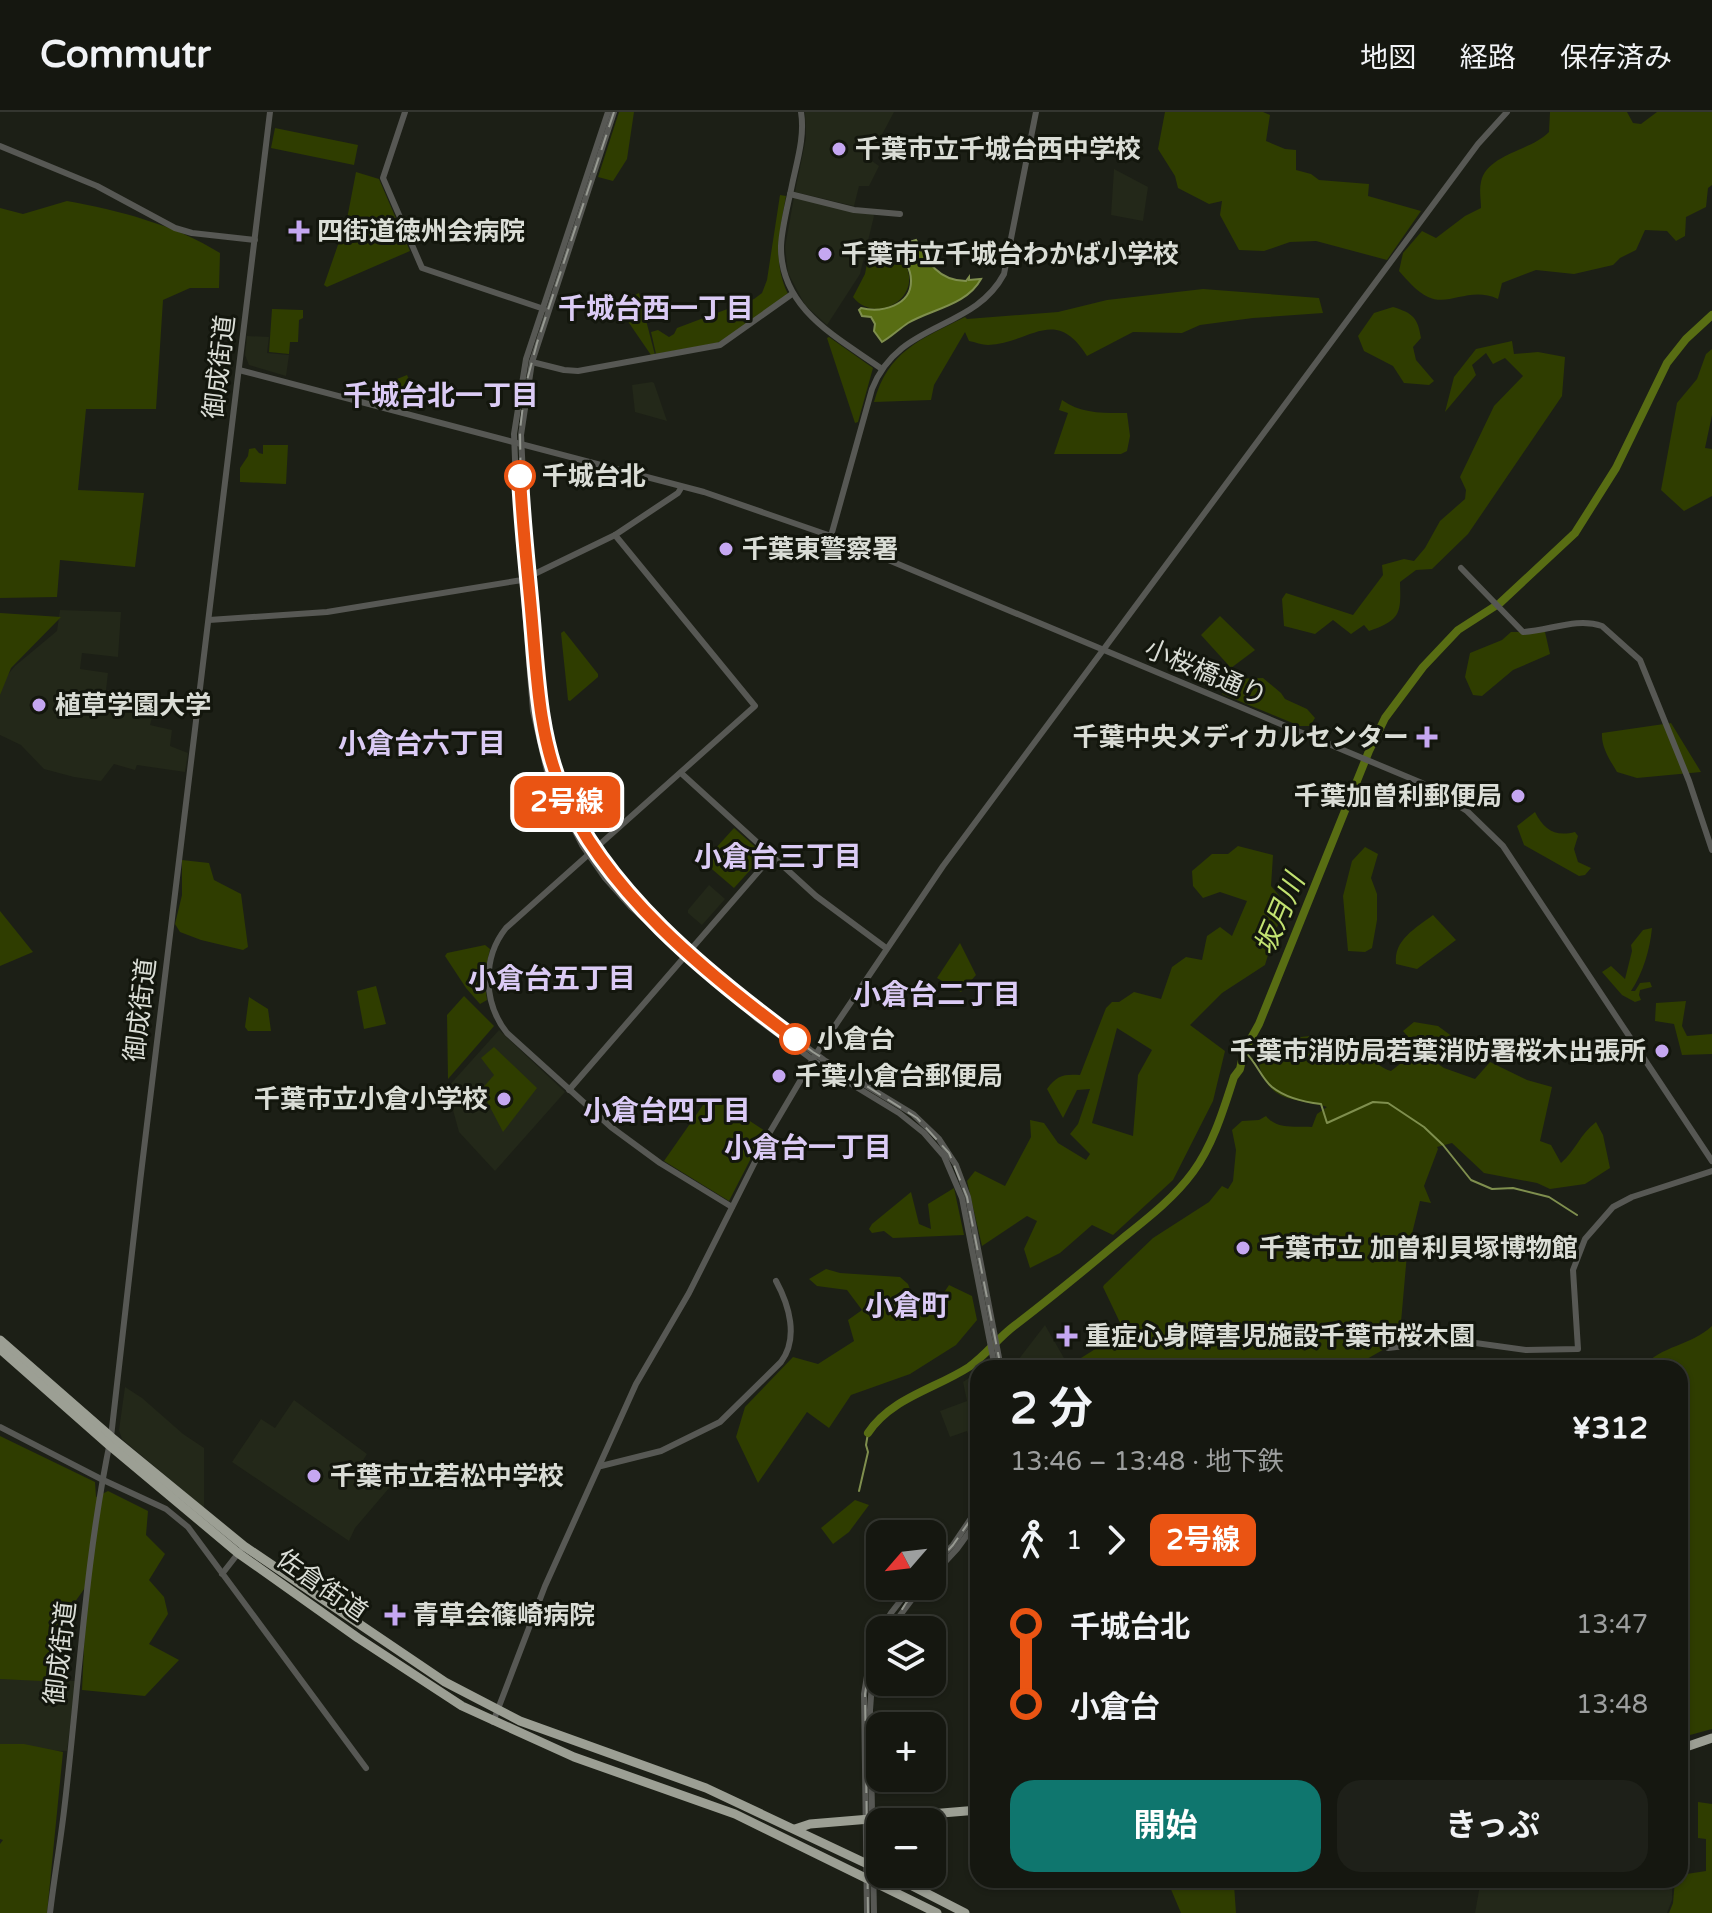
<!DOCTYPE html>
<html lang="ja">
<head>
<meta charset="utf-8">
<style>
  body { margin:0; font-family:"Varela Round","Noto Sans JP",sans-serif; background:#1e2019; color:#f1f3f6; height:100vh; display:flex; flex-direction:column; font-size:30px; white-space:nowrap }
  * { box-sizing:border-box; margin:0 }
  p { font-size:26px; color:#9d9f9f }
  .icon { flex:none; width:44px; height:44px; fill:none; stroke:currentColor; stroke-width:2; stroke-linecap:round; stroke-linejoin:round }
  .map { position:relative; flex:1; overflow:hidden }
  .details { position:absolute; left:970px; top:1248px; width:718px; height:528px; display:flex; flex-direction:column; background:#151710; border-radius:24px; box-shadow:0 2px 6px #0004,0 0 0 2px #343630 }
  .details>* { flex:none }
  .badge { padding:0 16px; border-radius:12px; font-size:28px; line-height:52px }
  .needle { width:52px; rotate:242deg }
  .fabs { position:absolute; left:866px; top:1408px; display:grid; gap:16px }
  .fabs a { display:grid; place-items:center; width:80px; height:80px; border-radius:16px; background:#151710; box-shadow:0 2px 6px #0004,0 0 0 2px #343630; font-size:40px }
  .map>.badge { position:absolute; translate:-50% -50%; box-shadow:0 0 0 4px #fff }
  .legs { display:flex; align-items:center; gap:12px; height:88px; padding:0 40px; font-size:26px }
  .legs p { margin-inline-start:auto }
  .summary { display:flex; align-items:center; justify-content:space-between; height:136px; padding:0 40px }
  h1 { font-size:44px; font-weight:700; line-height:60px }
  .cta { display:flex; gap:16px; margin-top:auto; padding:16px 40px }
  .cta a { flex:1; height:92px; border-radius:24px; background:#0f766e; color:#fff; font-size:32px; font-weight:700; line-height:92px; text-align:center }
  .cta a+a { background:#1e2019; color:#f1f3f6 }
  ul { padding:0 40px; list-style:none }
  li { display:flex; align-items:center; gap:28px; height:80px; font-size:30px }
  li i { display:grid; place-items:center; width:12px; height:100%; margin:0 10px; background:currentColor }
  li i::after { content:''; width:20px; height:20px; margin:-10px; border:6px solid; border-radius:50%; background:#151710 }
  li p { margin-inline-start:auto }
  li:first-child i { background:linear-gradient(#0000 50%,currentColor 0) }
  li:last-child i { background:linear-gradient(currentColor 50%,#0000 0) }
  header { display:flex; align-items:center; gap:48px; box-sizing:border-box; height:112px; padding:0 40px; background:#151710; border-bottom:2px solid #343630 }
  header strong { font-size:38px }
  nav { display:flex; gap:44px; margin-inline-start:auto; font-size:28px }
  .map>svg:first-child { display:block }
  .built { fill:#232819 }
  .green { fill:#2f3d00; fill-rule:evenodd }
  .water { fill:#586d13; stroke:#7f8f4e; stroke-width:2 }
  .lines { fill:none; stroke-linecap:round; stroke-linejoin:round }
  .stream { stroke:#7f8f4e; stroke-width:2 }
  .river { stroke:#586d13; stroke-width:8 }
  .tertiary { stroke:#575854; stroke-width:6 }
  .trunk { stroke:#9c9f94; stroke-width:9 }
  .rail { stroke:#979a92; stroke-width:2; stroke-dasharray:16 8; stroke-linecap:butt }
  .line-1-casing { stroke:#fff; stroke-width:18 }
  .line-1 { stroke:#ea5413; stroke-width:12 }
  .poi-dot { fill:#c5a7f1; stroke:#13160d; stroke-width:3 }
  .stop-1-dot { fill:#fff; stroke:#ea5413; stroke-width:4 }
  .labels { text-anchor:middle; stroke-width:6; stroke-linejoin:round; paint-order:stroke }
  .poi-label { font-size:26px; font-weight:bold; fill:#daddd6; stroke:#13160d; text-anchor:start }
  .street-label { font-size:26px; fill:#daddd6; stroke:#13160d }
  .stop-label { font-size:26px; font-weight:bold; fill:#daddd6; stroke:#13160d; text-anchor:start }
  .neighbourhood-label { font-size:28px; font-weight:bold; fill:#dbcbf5; stroke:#13160d }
  .water-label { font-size:28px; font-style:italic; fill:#c2e271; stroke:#13160d }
</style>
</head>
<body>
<header>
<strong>Commutr</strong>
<nav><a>地図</a><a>経路</a><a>保存済み</a></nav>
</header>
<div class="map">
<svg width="1712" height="1801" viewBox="0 0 1712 1801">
  <rect width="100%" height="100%" fill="#1c1f16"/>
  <!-- built -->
  <g class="built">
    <polygon points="805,0 894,0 869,47 879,54 869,74 859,74 854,94 795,80 806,26"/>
    <polygon points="1114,57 1148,75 1143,109 1111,103"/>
    <polygon points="794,85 873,101 874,104 860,162 827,213 805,193 788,161 785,135"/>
    <polygon points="247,224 269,225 267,241 289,243 286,264 249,253 245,243"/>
    <polygon points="652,270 654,271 667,309 635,300 632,273"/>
    <polygon points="60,498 121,500 118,545 82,541 80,557 108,561 105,587 155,593 150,613 172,618 170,634 188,641 185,660 137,653 135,658 114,652 101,669 74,665 44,657 21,633 0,623 0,572 15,554 57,519"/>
    <polygon points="709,773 725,787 702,813 688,801 688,798"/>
    <polygon points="499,918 565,980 495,1059 459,1020 447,976"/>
    <polygon points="1045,1213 1068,1253 1063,1256 1015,1256 1015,1252"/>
    <polygon points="978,1260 978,1343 976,1344 967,1319 950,1325 940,1299 967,1289 963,1270"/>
    <polygon points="125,1275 142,1286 183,1322 204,1336 204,1396 122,1327 119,1318"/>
    <polygon points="294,1288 367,1342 360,1353 390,1375 355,1416 349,1429 232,1350 261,1307 275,1316"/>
    <polygon points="0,1567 76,1569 67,1639 0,1637"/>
    <polygon points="1635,1768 1672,1768 1672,1788 1667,1801 1475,1801 1480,1773"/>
  </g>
  <!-- green -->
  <g class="green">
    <polygon points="619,0 634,0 627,47 613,69 598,65"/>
    <polygon points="1165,0 1263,0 1270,3 1266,29 1285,37 1296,38 1296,58 1311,62 1319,68 1369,72 1368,84 1421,99 1387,148 1316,129 1290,130 1264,139 1239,138 1220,103 1222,89 1209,92 1178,76 1175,64 1158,37"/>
    <path d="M1550,0h77l6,11 8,1 16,-12h55v73l-4,3 -2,19 -20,10 -1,19 -9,5 -9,-10 -22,-1 -9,20 -16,8 -7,7 -39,9 -38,-4 -34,13 -4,16c-28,-13 -49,8 -70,-2 -11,-5 -21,-17 -29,-26l4,-18 19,-22 14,7 29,-22 16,-8c0,-8 -2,-18 0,-26 6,-28 50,-31 68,-50z"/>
    <polygon points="275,16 358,33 354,53 271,36"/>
    <polygon points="356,60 379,67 410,139 327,175 324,173 347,107"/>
    <path d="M780,83l6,1c-6,34 -14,65 2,98l-53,39 -18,10 -61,11 -5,-22 7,-2 11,7 5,-3 3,-6 77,-29 8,-6 5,-13z"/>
    <path d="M67,89c51,9 108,24 153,52l-1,35h-29l-27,12 -7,109h-70l-8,81 66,3 -9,74 -75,-7 -3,37 -57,1v-390l23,6z"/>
    <path d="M877,127c8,6 19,12 25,20 26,36 -25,68 -49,38l12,-23 6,-31z"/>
    <path d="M1203,177l116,9 4,15 -70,5 -53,7 -18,8 -49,-1 -46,24c-32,-51 -56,-13 -99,-11 -6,0 -13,-3 -19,-4l-4,-9 -31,53 -3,15 -57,2c14,-51 47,-63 91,-85l2,2 91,-7 49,-12z"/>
    <polygon points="639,181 655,243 651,243 616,192"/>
    <path d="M1393,195c20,6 25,11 28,31l-8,9 3,13 18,21 -5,4 -25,-2 -11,-17 -29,-15 -6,-15 16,-23z"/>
    <polygon points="272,197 303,198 303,206 299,208 298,230 290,230 289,242 269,240"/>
    <polygon points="829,225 873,256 858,310 855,311 827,226"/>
    <path d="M1512,229l2,13 24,-2 27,5 -3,39 -94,138 -36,35 -16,1 -16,12c1,31 1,38 -31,49l-5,-6 -13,9 -18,-14 -18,14 -31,-8 -2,-27 4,-6 67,22 30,-40 -1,-10 22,-6 10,2 11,-13 15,-27 25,-22 1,-9 -6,-13 34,-71 29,-30 -18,-18 -12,6 -7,-11 -14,12 4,10 -31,37 9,-35 22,-28z"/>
    <polygon points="1712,237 1712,303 1705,336 1712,337 1712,384 1684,399 1661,378 1677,291 1697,267 1706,242"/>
    <polygon points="407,263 416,282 411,298 374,288 377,275"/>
    <path d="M1062,288c19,14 42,13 65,13l3,23 -3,15 -6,3h-67l14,-41 -9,-3z"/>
    <polygon points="263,333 288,333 286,372 240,370 240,356 248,344 249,337 255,336 259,341 263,342"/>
    <polygon points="0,501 61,505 11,556 0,583"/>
    <polygon points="1220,504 1255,538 1231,556 1201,523"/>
    <polygon points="564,519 598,562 598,565 570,589 568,588 561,521"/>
    <polygon points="1511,520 1545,520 1550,542 1513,558 1482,584 1473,583 1465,565 1470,541 1502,528"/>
    <polygon points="1263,566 1281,581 1285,587 1307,597 1315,606 1310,614 1300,614 1222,582 1222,571 1229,567"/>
    <path d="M1671,611l30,49 -64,6 -20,-6c-7,-12 -16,-25 -15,-39z"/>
    <path d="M1535,700c9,18 20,25 40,20l3,4 -4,13 4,13 13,6 -6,7 -6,1 -55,-31 -7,-19z"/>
    <polygon points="734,716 761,740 762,745 734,776 706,752 706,747"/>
    <path d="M1238,734l35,9 -2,31 17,20 -12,23 -11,36 -43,28 -32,32 35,26 -12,50 -40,79 -60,55 -21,-10 -32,28 -30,15 -6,-19 13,-28 -10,-5 -45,30 -15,-65 8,-10 30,15 26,-49 -1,-17 14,3 14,20 28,17 4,-6 -20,-20 8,-10 12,-35 -13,1 -14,28 -16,-29c10,-14 17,-15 33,-14l26,-67 6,-6h7l15,-10 27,7 11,-32 14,-10 16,3 5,-24 13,-9 12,9 15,-35 -27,-9 -17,6 -10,-12 -1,-15 20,-17h16zM1117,916l35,22 -14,25 -5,61 -41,-13z"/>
    <polygon points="1365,735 1378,742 1371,766 1377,782 1377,808 1372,836 1365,840 1348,839 1343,784 1352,749"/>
    <polygon points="182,748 209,751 214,768 241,782 248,835 243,838 201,828 180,820 175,812 182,783"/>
    <polygon points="0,799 33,840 0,854"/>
    <path d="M1433,803l23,25 -39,29 -21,-5c-3,-24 20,-36 37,-49z"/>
    <path d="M1652,816c-2,21 -9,45 -21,63h4l5,-8 10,-1 2,5 -12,3 -1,5 2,5 -6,2 -13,-7 -20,-23 9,-6 14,13 7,-28 -1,-6 12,-15z"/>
    <polygon points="960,831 976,863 961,880 937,866"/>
    <polygon points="485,833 490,837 484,865 487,888 480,892 466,876 445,844 447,841"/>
    <polygon points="376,874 386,912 364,917 357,879"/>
    <polygon points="464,884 494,914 448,967 447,903"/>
    <polygon points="249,885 268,897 271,919 248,919 245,915"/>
    <polygon points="1686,889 1682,914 1687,924 1712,922 1712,942 1682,943 1674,912 1655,909 1656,891"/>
    <path d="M1414,910l24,4 15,11 -28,18 19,13 31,11 15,-17 37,18 25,7 -12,54 11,4 10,18c15,-13 19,-29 35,-41l7,13 7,33 -25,16 -35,5 -13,-6 -53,-10 -32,-30 -15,4 1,2 -14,37 7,17 -11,-2 -13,53 -8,91 -11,2 -37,21h-286l59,-37 -21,-44 1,-2 49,-47 56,-36 13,-16 6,3 5,-8 3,-31 -4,-20 10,-9 17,-1 7,-4c11,14 30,10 46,11l5,-13 10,-7c-33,-11 -57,-1 -69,-45l8,-15 11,-10 11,5 3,4 10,-9 9,-1 -16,13 4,7 58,-13c13,9 18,23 35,28l28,-22 -16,-18z"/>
    <polygon points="494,935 537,976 503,1020 481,978 494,963 481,946"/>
    <polygon points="710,983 765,1019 729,1089 664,1049"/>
    <polygon points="954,1076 964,1123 893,1126 884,1119 872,1121 869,1117 872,1112 911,1080 919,1112 931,1117 928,1092"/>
    <polygon points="826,1157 840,1161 900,1165 908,1172 916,1193 929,1203 949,1173 972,1184 977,1208 956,1233 910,1262 851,1283 829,1316 807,1300 758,1371 736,1325 745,1295 793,1245 818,1252 854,1229 848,1208 862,1198 847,1178 817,1174 809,1167"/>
    <path d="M1712,1214v403l-22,6 -5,-14 -5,1v-354h-38c19,-23 49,-22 70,-42z"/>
    <polygon points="0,1324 95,1370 96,1385 108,1379 148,1399 146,1423 165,1442 149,1468 164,1485 168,1502 149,1532 179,1548 145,1584 82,1578 87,1473 47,1529 70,1566 41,1569 0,1567"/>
    <polygon points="855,1388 869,1393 849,1420 833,1432 821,1416"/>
    <polygon points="0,1632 24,1632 63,1640 47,1801 0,1801 0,1732 3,1728 0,1727"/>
    <polygon points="1698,1690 1712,1692 1712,1801 1669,1801 1673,1791 1675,1768 1680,1768 1680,1763 1706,1759 1706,1727 1698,1726"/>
    <polygon points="1167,1768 1198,1768 1199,1772 1234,1773 1236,1801 1181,1801"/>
  </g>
  <!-- water -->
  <path class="water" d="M916,128c12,22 22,41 50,41l3,-4v3l12,-1c-14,26 -49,30 -73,44 -9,6 -17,14 -26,19l-8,-11 1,-7 -4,-7 -9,-1 -3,-6 2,-2c20,5 51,-2 50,-28 0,-17 -13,-20 -5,-37z"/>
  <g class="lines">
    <!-- stream -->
    <g class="stream">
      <path d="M1244,939c12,10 17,27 28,36 14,11 31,15 49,17l6,19 46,-21 15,1 36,24 19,18 28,35 21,9 21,-1 36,9 28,18"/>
      <polyline points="859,1379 868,1340 866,1333 868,1321"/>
    </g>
    <!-- river -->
    <path class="river" d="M868,1321c23,-35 67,-44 101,-66 17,-12 29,-29 45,-41 37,-28 73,-58 109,-88 25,-20 51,-40 70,-66 20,-27 31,-64 41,-95l6,-8 4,-18 15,-27 110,-273 16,-33 38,-51 35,-37 42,-27 75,-70 41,-65 51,-105 19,-24 26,-24"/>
    <!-- tertiary -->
    <g class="tertiary">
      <polyline points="405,0 383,66 422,156 544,197"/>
      <polyline points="608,0 526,247 514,322 517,397 533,599 549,668 582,733 605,766 631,795 756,906 820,953 899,1001 924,1021 944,1044 962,1086 995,1256"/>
      <polyline points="614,0 532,250 521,323 528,466 541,597 553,656 568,694 586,729 610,762 636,792 727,875 760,901 824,948 913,1002 939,1027 956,1053 968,1085 1001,1256"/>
      <path d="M801,0c4,24 -4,49 -9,73 -4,20 -10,41 -11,61 -1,63 56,91 101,123"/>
      <polyline points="0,34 97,74 175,116 192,121 255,128"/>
      <polyline points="790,82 854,98 900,102"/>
      <polyline points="532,250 564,258 578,259 720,233 792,182"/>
      <polyline points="239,258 704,380 831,424 1422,671 1467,699 1503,734 1712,1049"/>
      <path d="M615,423l140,171 -249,222c-24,30 -23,75 1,105l104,94 49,36 72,44"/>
      <path d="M831,424l41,-147c27,-69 101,-57 132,-115l32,-162"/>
      <path d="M1461,456l62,64c26,-1 53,-15 79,-6l38,34 49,121 23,69"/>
      <polyline points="209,508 327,500 522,468 615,423 678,381 681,376"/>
      <polyline points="681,661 816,784 886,836"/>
      <polyline points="569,978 771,745"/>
      <polyline points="1388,1236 1454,1228 1526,1238 1578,1237 1573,1158 1585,1127 1613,1095 1632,1085 1712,1059"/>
      <polyline points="0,1315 101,1367 166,1397 188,1415 366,1656"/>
      <path d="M601,1354l60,-15 59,-29 61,-60c18,-24 8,-57 -5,-81"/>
      <polyline points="932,1454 953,1433 978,1396"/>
      <polyline points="222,1462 240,1439"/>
      <polyline points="932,1464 957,1437 978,1408"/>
      <polyline points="881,1518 891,1501 912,1474"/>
      <polyline points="889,1518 922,1474"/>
      <polyline points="493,1610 545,1474 636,1272 689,1181 770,1020 816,942 943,754 1478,32 1507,0"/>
      <path d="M50,1801c4,-34 10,-68 14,-102 15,-125 21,-251 47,-374 49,-442 105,-883 159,-1325"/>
      <polyline points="867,1801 864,1582 869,1552 880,1521"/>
      <polyline points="874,1801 870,1598 872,1571 880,1538"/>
    </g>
    <!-- trunk -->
    <g class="trunk">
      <polyline points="0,1228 111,1325 244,1434 445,1570 520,1609 706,1676 880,1758"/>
      <polyline points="0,1237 109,1333 238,1441 358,1526 462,1594 574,1645 735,1702 937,1801"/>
      <polyline points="1680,1637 1712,1626"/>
      <polyline points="795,1717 810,1712 978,1698"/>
      <polyline points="889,1762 965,1801"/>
    </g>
    <!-- rail -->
    <g class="rail">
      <polyline points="614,0 537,231 525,276 520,318 521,386 539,589 553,656 569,694 587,728 611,762 637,791 727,874 760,901 813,940 917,1006 949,1041 967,1085 1001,1256"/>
      <polyline points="932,1456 953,1433 978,1397"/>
      <polyline points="889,1518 906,1491 921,1474"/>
      <polyline points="868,1801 865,1582 870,1552 880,1524"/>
    </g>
  </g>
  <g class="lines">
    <defs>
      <path id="line-1" d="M520,364c2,48 8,97 12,145 5,57 7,114 29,167 42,102 147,187 234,251"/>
    </defs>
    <!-- line-1 casing -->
    <use href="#line-1" class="line-1-casing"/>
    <!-- line-1 -->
    <use href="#line-1" class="line-1"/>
  </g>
  <!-- markers -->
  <g class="poi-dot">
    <circle cx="839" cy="37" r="8"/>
    <path d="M295 107h8v8h8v8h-8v8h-8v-8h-8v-8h8z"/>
    <circle cx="825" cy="142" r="8"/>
    <circle cx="726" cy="437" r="8"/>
    <circle cx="39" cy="593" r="8"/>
    <path d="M1423 613h8v8h8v8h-8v8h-8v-8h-8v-8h8z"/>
    <circle cx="1518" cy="684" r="8"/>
    <circle cx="1662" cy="939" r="8"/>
    <circle cx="779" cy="964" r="8"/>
    <circle cx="504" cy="987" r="8"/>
    <circle cx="1243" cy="1136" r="8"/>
    <path d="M1063 1212h8v8h8v8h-8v8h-8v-8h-8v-8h8z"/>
    <circle cx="314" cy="1364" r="8"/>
    <path d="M391 1491h8v8h8v8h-8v8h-8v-8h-8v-8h8z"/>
  </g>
  <g class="stop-1-dot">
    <circle cx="520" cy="364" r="14"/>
    <circle cx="795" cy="927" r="14"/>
  </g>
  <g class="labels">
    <!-- poi labels -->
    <g class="poi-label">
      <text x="855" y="46">千葉市立千城台西中学校</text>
      <text x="317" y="128">四街道徳州会病院</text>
      <text x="841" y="151">千葉市立千城台わかば小学校</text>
      <text x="742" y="446">千葉東警察署</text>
      <text x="55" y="602">植草学園大学</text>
      <text x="1409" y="634" text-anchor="end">千葉中央メディカルセンター</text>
      <text x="1502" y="693" text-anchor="end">千葉加曽利郵便局</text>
      <text x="1646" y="948" text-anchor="end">千葉市消防局若葉消防署桜木出張所</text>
      <text x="795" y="973">千葉小倉台郵便局</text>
      <text x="488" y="996" text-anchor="end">千葉市立小倉小学校</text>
      <text x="1259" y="1145">千葉市立 加曽利貝塚博物館</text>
      <text x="1085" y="1233">重症心身障害児施設千葉市桜木園</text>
      <text x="330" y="1373">千葉市立若松中学校</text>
      <text x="413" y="1512">青草会篠崎病院</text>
    </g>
    <!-- street labels -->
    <g class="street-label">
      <text transform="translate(219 255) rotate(-83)" y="9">御成街道</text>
      <text transform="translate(1206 560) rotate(23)" y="9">小桜橋通り</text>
      <text transform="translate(140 898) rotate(-83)" y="9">御成街道</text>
      <text transform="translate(322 1473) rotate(35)" y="9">佐倉街道</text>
      <text transform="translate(60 1541) rotate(-83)" y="9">御成街道</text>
    </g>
    <!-- stop labels -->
    <g class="stop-label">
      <text x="542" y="373">千城台北</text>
      <text x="817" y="936">小倉台</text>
    </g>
    <!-- neighbourhood labels -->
    <g class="neighbourhood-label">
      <text x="656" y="206">千城台西一丁目</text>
      <text x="441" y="293">千城台北一丁目</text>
      <text x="422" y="641">小倉台六丁目</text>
      <text x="778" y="754">小倉台三丁目</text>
      <text x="552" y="876">小倉台五丁目</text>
      <text x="937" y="892">小倉台二丁目</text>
      <text x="667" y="1008">小倉台四丁目</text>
      <text x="808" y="1045">小倉台一丁目</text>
      <text x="907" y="1203">小倉町</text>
    </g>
    <!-- water labels -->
    <g class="water-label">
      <text transform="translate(1279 802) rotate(-67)" y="10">坂月川</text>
    </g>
  </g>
</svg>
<div class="fabs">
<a><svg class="needle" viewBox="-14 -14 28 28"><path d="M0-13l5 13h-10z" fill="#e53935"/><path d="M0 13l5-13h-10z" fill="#9d9f9f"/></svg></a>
<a><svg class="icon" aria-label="layers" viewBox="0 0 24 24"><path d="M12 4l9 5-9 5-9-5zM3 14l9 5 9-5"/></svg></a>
<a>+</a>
<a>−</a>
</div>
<b class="badge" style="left:567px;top:690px;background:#ea5413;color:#fff">2号線</b>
<section class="details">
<div class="summary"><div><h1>2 分</h1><p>13:46 – 13:48 · 地下鉄</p></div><b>¥312</b></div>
<div class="legs"><svg class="icon" aria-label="walk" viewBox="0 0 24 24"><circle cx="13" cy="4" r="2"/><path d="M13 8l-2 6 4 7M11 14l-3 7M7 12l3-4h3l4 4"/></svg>1<svg class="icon" aria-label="forward" viewBox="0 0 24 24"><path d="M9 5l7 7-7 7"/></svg><b class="badge" style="background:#ea5413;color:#fff">2号線</b></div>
<ul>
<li><i style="color:#ea5413"></i><b>千城台北</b><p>13:47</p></li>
<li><i style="color:#ea5413"></i><b>小倉台</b><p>13:48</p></li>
</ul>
<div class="cta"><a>開始</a><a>きっぷ</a></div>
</section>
</div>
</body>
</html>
